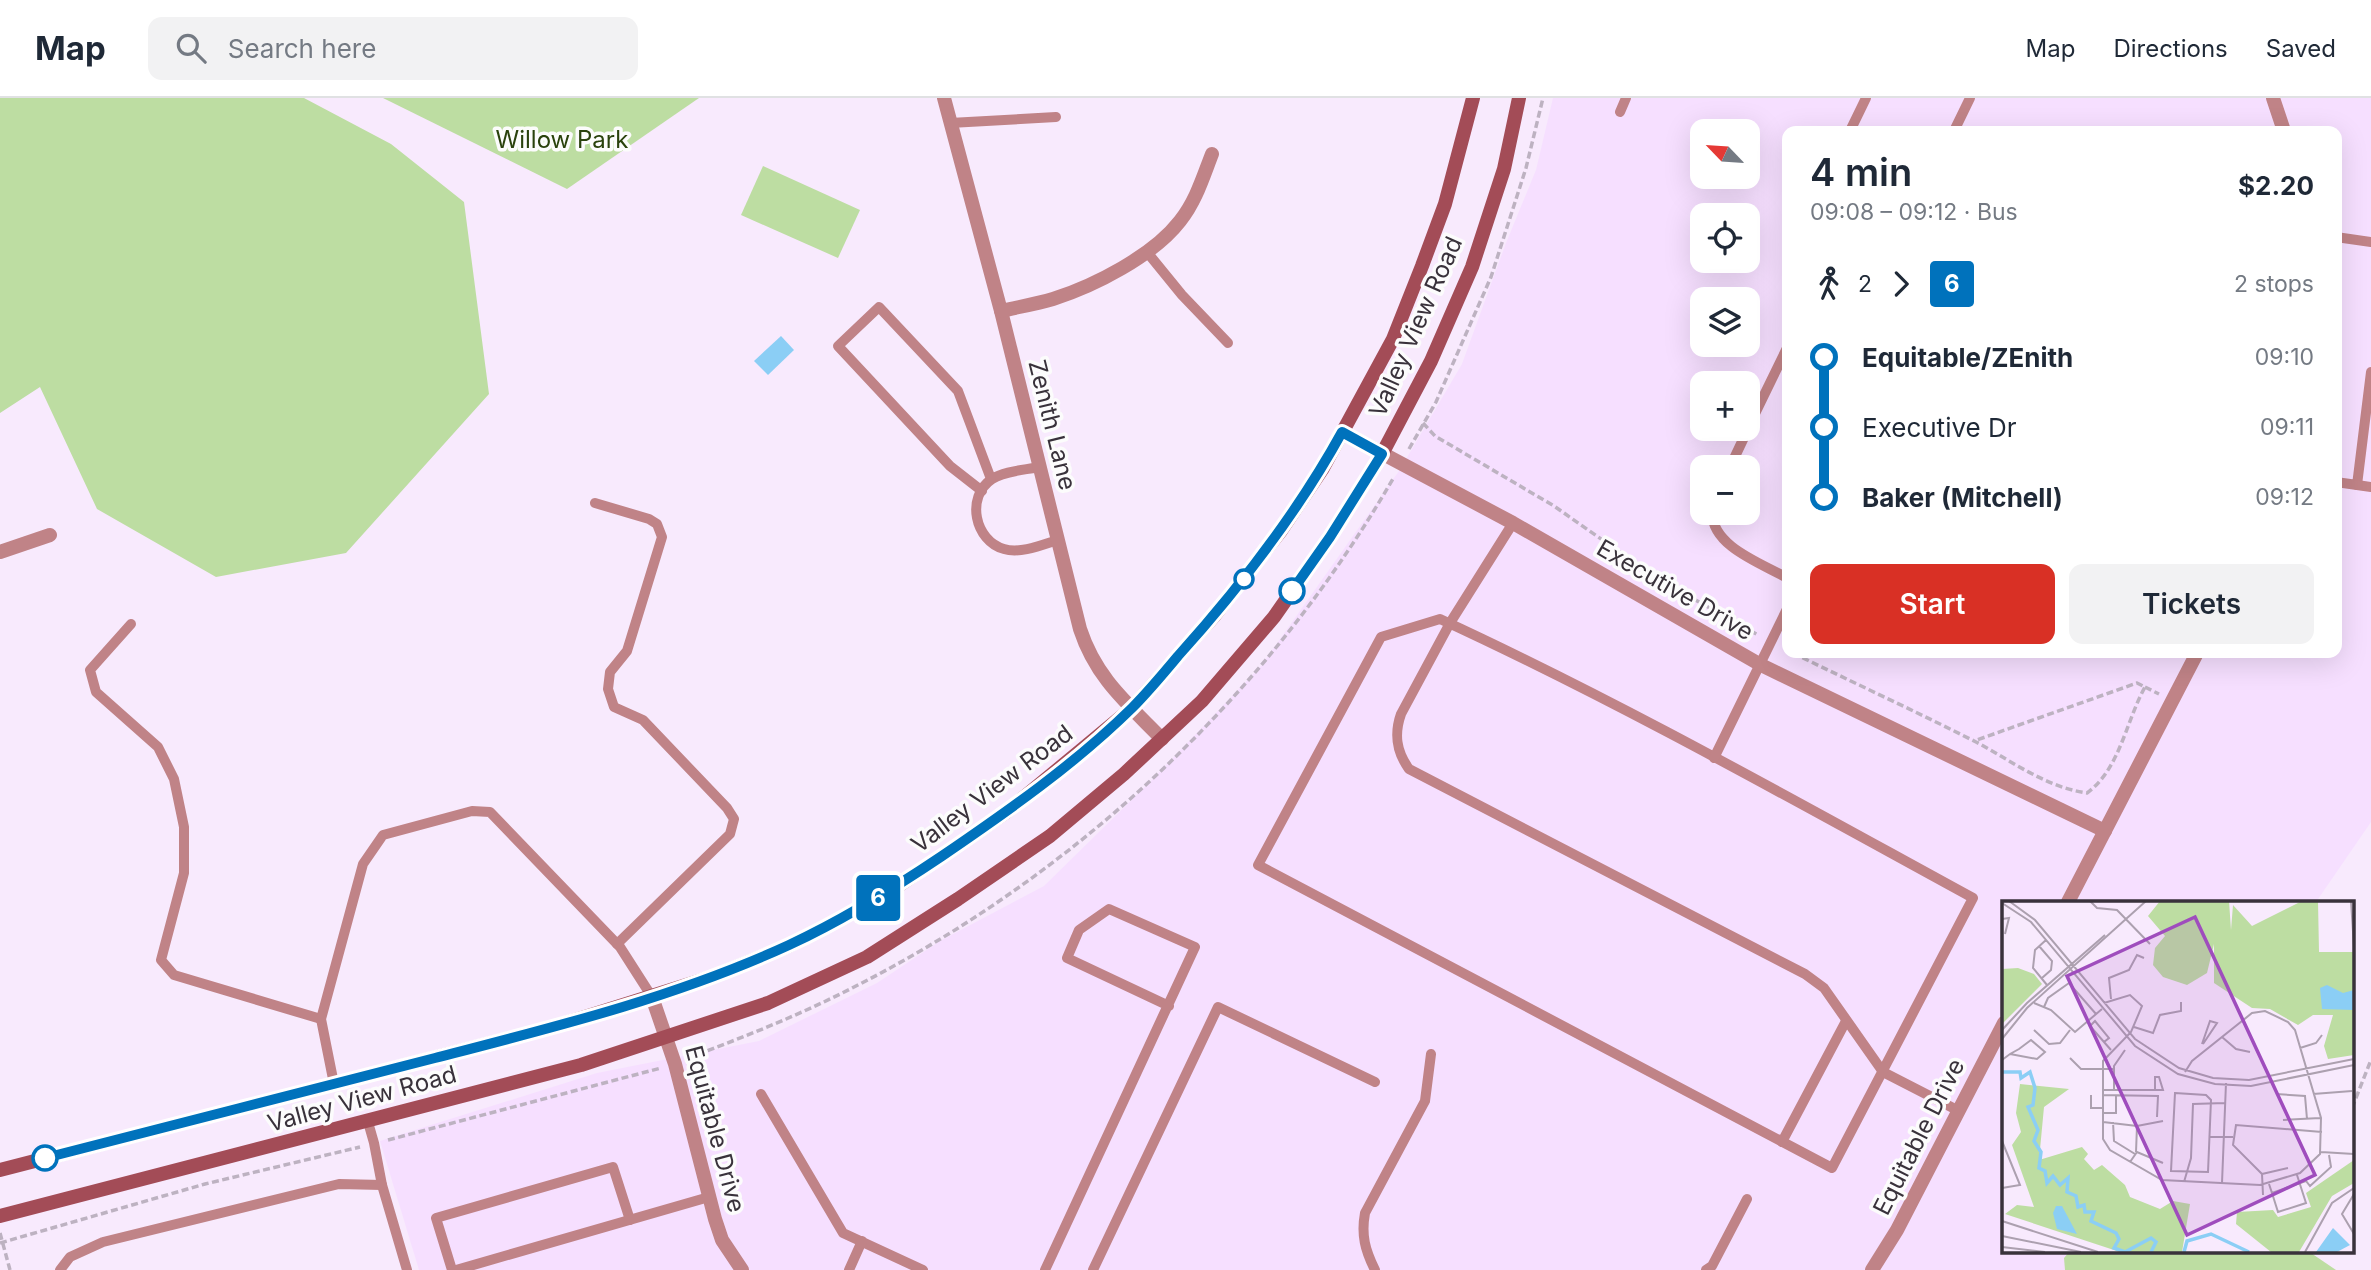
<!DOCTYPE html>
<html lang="en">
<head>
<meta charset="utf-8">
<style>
  body { margin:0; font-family:Inter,sans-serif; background:#f2f2f3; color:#1f2937; height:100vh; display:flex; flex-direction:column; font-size:26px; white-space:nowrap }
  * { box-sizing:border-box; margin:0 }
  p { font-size:23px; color:#747a83 }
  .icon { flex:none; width:38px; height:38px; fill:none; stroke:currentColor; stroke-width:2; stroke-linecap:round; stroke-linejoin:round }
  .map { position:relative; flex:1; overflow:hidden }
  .sheet { position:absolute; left:1782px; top:28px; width:560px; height:532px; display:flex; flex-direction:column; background:#fff; border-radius:14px; box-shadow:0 7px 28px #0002 }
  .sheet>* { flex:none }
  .badge { padding:0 14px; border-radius:5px; font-size:24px; line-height:46px }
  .needle { width:46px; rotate:295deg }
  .controls { position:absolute; left:1690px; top:21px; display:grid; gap:14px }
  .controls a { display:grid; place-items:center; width:70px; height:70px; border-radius:14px; background:#fff; box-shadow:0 7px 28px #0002; font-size:35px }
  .map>.badge { position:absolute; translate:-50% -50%; box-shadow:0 0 0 4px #fff }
  .legs { display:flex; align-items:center; gap:10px; height:77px; padding:0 28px; font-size:23px }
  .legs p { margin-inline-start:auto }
  .headline { display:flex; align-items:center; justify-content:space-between; height:119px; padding:0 28px }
  h1 { font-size:38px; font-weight:600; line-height:52px }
  .cta { display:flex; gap:14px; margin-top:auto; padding:14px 28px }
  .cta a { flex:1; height:80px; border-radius:14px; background:#d93025; color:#fff; font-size:28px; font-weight:600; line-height:80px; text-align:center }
  .cta a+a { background:#f2f2f3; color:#1f2937 }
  ul { padding:0 28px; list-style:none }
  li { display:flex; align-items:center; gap:24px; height:70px; font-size:26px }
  li i { display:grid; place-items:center; width:10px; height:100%; margin:0 9px; background:currentColor }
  li i::after { content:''; width:18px; height:18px; margin:-9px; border:5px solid; border-radius:50%; background:#fff }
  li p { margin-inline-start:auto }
  li:first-child i { background:linear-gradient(#0000 50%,currentColor 0) }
  li:last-child i { background:linear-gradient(currentColor 50%,#0000 0) }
  header { display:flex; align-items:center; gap:42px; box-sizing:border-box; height:98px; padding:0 35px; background:#fff; border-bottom:2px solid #e0e1e3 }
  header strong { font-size:33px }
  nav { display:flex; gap:38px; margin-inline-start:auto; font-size:24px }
  .search { width:490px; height:63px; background:#f2f2f3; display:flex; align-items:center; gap:18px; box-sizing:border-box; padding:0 24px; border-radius:14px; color:#747a83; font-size:26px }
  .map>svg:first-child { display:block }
  .built { fill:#f6dfff; fill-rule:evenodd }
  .green { fill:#bddda2 }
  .water { fill:#8bcef5 }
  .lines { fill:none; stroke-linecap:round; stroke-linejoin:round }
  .path { stroke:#bdb2c1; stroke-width:3.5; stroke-dasharray:7 3.5; stroke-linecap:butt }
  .service { stroke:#c08387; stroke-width:10 }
  .minor { stroke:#c08387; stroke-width:14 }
  .secondary { stroke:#a34c57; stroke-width:14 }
  .line-1-casing { stroke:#fff; stroke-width:16 }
  .line-1 { stroke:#0072bc; stroke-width:10 }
  .stop-1-dot { fill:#fff; stroke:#0072bc; stroke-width:3.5 }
  .labels { text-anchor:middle; stroke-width:7; stroke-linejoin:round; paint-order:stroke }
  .park-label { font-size:24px; fill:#2a420d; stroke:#fcfcfc }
  .street-label { font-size:24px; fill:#39323b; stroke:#fcfcfc }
  .inset-river { fill:none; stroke:#8bcef5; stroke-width:3.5 }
  .inset-road { fill:none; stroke:#aca0af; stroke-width:2 }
  .view { fill:#9f4dbd; fill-opacity:0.15; stroke:#9f4dbd; stroke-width:3.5 }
  .inset-edge { fill:none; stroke:#39323b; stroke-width:3.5 }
</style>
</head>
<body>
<header>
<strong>Map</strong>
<div class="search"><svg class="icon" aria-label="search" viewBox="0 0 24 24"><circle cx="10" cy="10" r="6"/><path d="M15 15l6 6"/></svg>Search here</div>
<nav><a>Map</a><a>Directions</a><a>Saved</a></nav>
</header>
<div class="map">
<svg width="2371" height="1172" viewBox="0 0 2371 1172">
  <rect width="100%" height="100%" fill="#f8eafd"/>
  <!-- built -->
  <path class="built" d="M1553,0h818v724l-55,80h-312v349h72l-10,19h-1647l-39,-129 217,-68 162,-32 118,-58 63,-42 104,-55 107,-105 110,-115 138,-195 63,-107 44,-121 30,-73zM1703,33h45v46h-45zM1787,33h549v522h-549zM1703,117h45v46h-45zM1703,201h45v46h-45zM1703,285h45v46h-45zM1703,369h45v46h-45z"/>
  <!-- green -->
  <g class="green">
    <polygon points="0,0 304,0 391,46 464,104 489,296 346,455 216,479 97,411 40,289 0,315"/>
    <polygon points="383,0 699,0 567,91"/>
    <polygon points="763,68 860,112 838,160 741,117"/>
    <polygon points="2070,1153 2308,1153 2336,1172 2065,1172 2064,1160"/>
  </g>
  <!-- water -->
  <polygon class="water" points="781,238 794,252 768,277 754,263"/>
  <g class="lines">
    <!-- path -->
    <g class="path">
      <polyline points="1423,325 1435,338 1554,408 1658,481 1758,537"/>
      <polyline points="1409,351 1436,304 1491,179 1526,70 1543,0"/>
      <path d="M1793,555c61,30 122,58 183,89 36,19 69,45 111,51 33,-24 39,-72 58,-106l-8,-4 -163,58"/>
      <polyline points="2145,589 2159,596"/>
      <path d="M688,960c56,-21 112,-43 166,-71 223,-113 415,-293 540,-510"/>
      <polyline points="2352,1010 2371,962"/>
      <polyline points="388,1042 661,970"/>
      <polyline points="0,1135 10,1172"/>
      <polyline points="0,1145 205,1086 360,1049"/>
    </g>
    <!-- service -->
    <g class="service">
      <polyline points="1620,14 1626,0"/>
      <polyline points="950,25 1056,19"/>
      <polyline points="1850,33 1866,0"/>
      <polyline points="1954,33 1970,0"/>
      <polyline points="2336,139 2371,144"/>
      <polyline points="1147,154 1182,197 1228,245"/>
      <polyline points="1748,330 1787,250"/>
      <path d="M1039,369c-14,3 -35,4 -47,12 -27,18 -17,62 12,70 16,5 38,-4 54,-9"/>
      <polyline points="1730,369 1748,331"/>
      <polyline points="2336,384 2357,387 2371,274"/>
      <polyline points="2357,387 2371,389"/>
      <polyline points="982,393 950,368 838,248 879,209 958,293 991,381"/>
      <polyline points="595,405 649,421 657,426 662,439 627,553 610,574 608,591 614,609 643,622 727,710 734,721 730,736 617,846"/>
      <path d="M1712,415c1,34 49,50 75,65"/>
      <path d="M1513,425l-63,100 -49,91c-7,20 -5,37 8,55l396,205 19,14 59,84 74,38"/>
      <path d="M1440,521c182,84 357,183 533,279l-141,270 -574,-303 123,-228z"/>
      <polyline points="131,526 90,572 96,594 158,649 174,681 184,729 184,775 161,862 174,877 321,921"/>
      <polyline points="1714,660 1787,511"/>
      <polyline points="334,986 321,921 363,766 383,737 472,713 490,714 620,849 652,899"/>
      <polyline points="761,996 843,1135 923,1172"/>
      <polyline points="368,1024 374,1045 382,1087 407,1172"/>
      <polyline points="1782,1044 1846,923"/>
      <polyline points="60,1172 70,1159 103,1144 339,1086 382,1087"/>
      <polyline points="452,1172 436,1120 613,1069 630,1122"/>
      <polyline points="456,1172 709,1099"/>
      <polyline points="849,1172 862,1143"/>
      <polyline points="1045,1172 1195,849 1109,811 1079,832 1067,860 1169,908"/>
      <polyline points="1093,1172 1218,909 1375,984"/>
      <path d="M1375,1172c-10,-20 -14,-35 -10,-57l60,-112 6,-47"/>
      <polyline points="1706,1172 1712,1168 1747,1101"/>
    </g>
    <!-- minor -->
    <g class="minor">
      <path d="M944,0l57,213 79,318c16,49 47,74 82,110"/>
      <polyline points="2273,0 2284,33"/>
      <path d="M1001,213c17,-4 35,-7 52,-12 41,-13 100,-43 127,-78 16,-20 23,-44 32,-67"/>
      <polyline points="1342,334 1513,425 1761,567 2105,733"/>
      <polyline points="0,454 50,437"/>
      <polyline points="2068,804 2197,555"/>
      <polyline points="652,899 675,966 715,1121 722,1142 742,1172"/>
      <polyline points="1872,1172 1897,1132 2004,925"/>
    </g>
    <!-- secondary -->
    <g class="secondary">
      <polyline points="0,1072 550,930 712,879 788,848 882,799 1005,715 1132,610 1215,517 1280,434 1323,370 1393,241 1422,168 1445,106 1473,0"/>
      <polyline points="0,1118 581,967 768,905 867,859 958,801 1050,738 1124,676 1202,603 1274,519 1330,439 1382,356 1431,263 1472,169 1504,71 1519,0"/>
    </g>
  </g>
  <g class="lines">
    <defs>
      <path id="line-1" d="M45,1060c130,-33 260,-67 390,-100 120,-31 241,-61 354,-113 54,-25 104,-56 153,-89 66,-45 133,-92 190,-148 16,-16 31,-34 46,-52 62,-69 119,-142 164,-224l40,22 -52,83 -38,54"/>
    </defs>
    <!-- line-1 casing -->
    <use href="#line-1" class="line-1-casing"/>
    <!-- line-1 -->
    <use href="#line-1" class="line-1"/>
  </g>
  <!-- markers -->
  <g class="stop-1-dot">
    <circle cx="1244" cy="481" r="9"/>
    <circle cx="1292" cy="493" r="12"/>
    <circle cx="45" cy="1060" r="12"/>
  </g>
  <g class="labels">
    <!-- park labels -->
    <g class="park-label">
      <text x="562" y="50">Willow Park</text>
    </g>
    <!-- street labels -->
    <g class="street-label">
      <text transform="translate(1416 229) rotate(-66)" y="8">Valley View Road</text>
      <text transform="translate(1052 327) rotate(76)" y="8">Zenith Lane</text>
      <text transform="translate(1675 492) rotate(30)" y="8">Executive Drive</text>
      <text transform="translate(992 691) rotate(-37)" y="8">Valley View Road</text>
      <text transform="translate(362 1001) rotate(-15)" y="8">Valley View Road</text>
      <text transform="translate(715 1031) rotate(75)" y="8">Equitable Drive</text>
      <text transform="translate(1919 1039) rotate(-63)" y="8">Equitable Drive</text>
    </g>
  </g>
  <!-- overview -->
  <g transform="translate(2002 803)">
    <rect width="352" height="352" fill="#f8eafd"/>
    <path d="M158,0h69l2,29 2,-25 19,21 48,-24 18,-1 1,51h35v103l-26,4 -4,-13 9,-31h-20l-15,10 -28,-16 -18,-1 -38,-25v-39l-7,29 -20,12 -24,-8 -10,-12 2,-17 10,-12 -17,-20zM16,67l16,6 8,10 -40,40v-55zM18,183l49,5 -25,18 -5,53 43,-13 6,7 -4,5 10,11 8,-5 23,20 5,12 30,12 13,-8 17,3 -8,48h-62l-115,-38 12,-9 17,2 -22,-62 9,-13 -5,-19zM352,259v23l-22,13 -33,56h-28l-35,-28 1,-12 36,-2 5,7 33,-10 -5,-14z" fill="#bddda2"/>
    <path d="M325,84l16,8 11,-3v20l-32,-1 -2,-21zM54,305h6l15,28 -20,-5 -4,-16zM331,327l17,17 -13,7h-21z" fill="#8bcef5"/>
    <path class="inset-river" d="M0,171h18l1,6 9,-6 5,16 -2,17 -5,2 10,23 -4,11 7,11 -2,16 6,3 2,12 6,-7 7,9 8,-7 -1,14 9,4 2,11 6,-2 1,7h9l-3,9 25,12 3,6 -5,9 11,4 26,-14 5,4 -5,10M182,351l3,-11 24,-7 38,18"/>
    <path class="inset-road" d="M7,0l26,19 100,119 44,29 34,10 36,2 105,-21M88,0l7,7 20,2 33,34M349,0l3,46M0,2l29,19 104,124 43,28 37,10 36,2 103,-21M0,18l7,-1 -4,16M44,39l-11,10 -2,18 14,17M37,45l13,15 -1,9 -9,8M109,98l-2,-21 20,-8 8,-15 7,3M32,102l17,7 24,22 27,-23M102,102l26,-8 12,11 -11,26 -28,29v78l7,11 52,30 98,5 40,-12 20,-19 1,-36 -26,-88 -7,-8 -23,-11 -13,2 -60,48 -7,11M42,106l4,-9 21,-15 27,31M132,126l19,6 7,-18 21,-4v-9M0,129l25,-27 78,-68M32,129l15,14 11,-1 10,-13M220,136l14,12 14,3M0,138l25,-31 119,-107M102,141l5,-4 -14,-17 -5,5 21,24M200,143l8,-23 7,2 -14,21M298,147l16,-5 6,-8M68,157l11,11h33M0,159l8,-6 9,-5 12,-9 14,12 -8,7 -27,-5M101,189h60l-4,-13h-4v13M112,189v-24l11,-16M173,192l31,2 5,5 -3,72 -37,-1zM274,193l29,2 2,23M311,193l39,-3M89,194v13h12M101,194l55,1 -1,21M101,212h13v-18M281,219l37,-2M101,221l34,4 26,-5M111,221l1,19 21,13M208,236h23M0,240l18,44 -18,3M134,251l1,-26M319,251l33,2M128,261l7,-10 26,11M260,273l26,-6M182,281l7,-24 2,-54 32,-1M220,282l4,-100M267,283l3,9 34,-12 4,5 21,-19 -2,-12M270,292l6,19 28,-9 -9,-28M352,293l-12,20 12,20M261,294l-1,-21 -29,-29 3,-20 86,7M0,320l96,31M0,335l79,16M0,346l43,5M303,351l27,-49 22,-15"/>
    <path class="view" d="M193,16l120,258 -128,60 -120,-259z"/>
    <rect width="352" height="352" class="inset-edge"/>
  </g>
</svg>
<div class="controls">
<a><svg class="needle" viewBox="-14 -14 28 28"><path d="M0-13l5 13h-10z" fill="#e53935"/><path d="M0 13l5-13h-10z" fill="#747a83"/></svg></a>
<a><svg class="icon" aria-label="locate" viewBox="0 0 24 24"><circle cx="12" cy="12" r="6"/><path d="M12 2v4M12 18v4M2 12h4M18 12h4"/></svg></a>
<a><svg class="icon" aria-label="layers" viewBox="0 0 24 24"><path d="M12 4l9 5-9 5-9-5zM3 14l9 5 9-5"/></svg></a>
<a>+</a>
<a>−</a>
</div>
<b class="badge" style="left:878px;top:800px;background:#0072bc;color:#fff">6</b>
<section class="sheet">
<div class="headline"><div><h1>4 min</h1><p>09:08 – 09:12 · Bus</p></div><b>$2.20</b></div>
<div class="legs"><svg class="icon" aria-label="walk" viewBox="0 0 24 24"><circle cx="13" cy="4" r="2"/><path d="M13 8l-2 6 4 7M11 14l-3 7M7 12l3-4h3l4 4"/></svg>2<svg class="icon" aria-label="forward" viewBox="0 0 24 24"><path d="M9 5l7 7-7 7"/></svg><b class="badge" style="background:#0072bc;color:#fff">6</b><p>2 stops</p></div>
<ul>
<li><i style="color:#0072bc"></i><b>Equitable/ZEnith</b><p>09:10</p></li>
<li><i style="color:#0072bc"></i><span>Executive Dr</span><p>09:11</p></li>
<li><i style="color:#0072bc"></i><b>Baker (Mitchell)</b><p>09:12</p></li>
</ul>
<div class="cta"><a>Start</a><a>Tickets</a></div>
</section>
</div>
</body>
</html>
